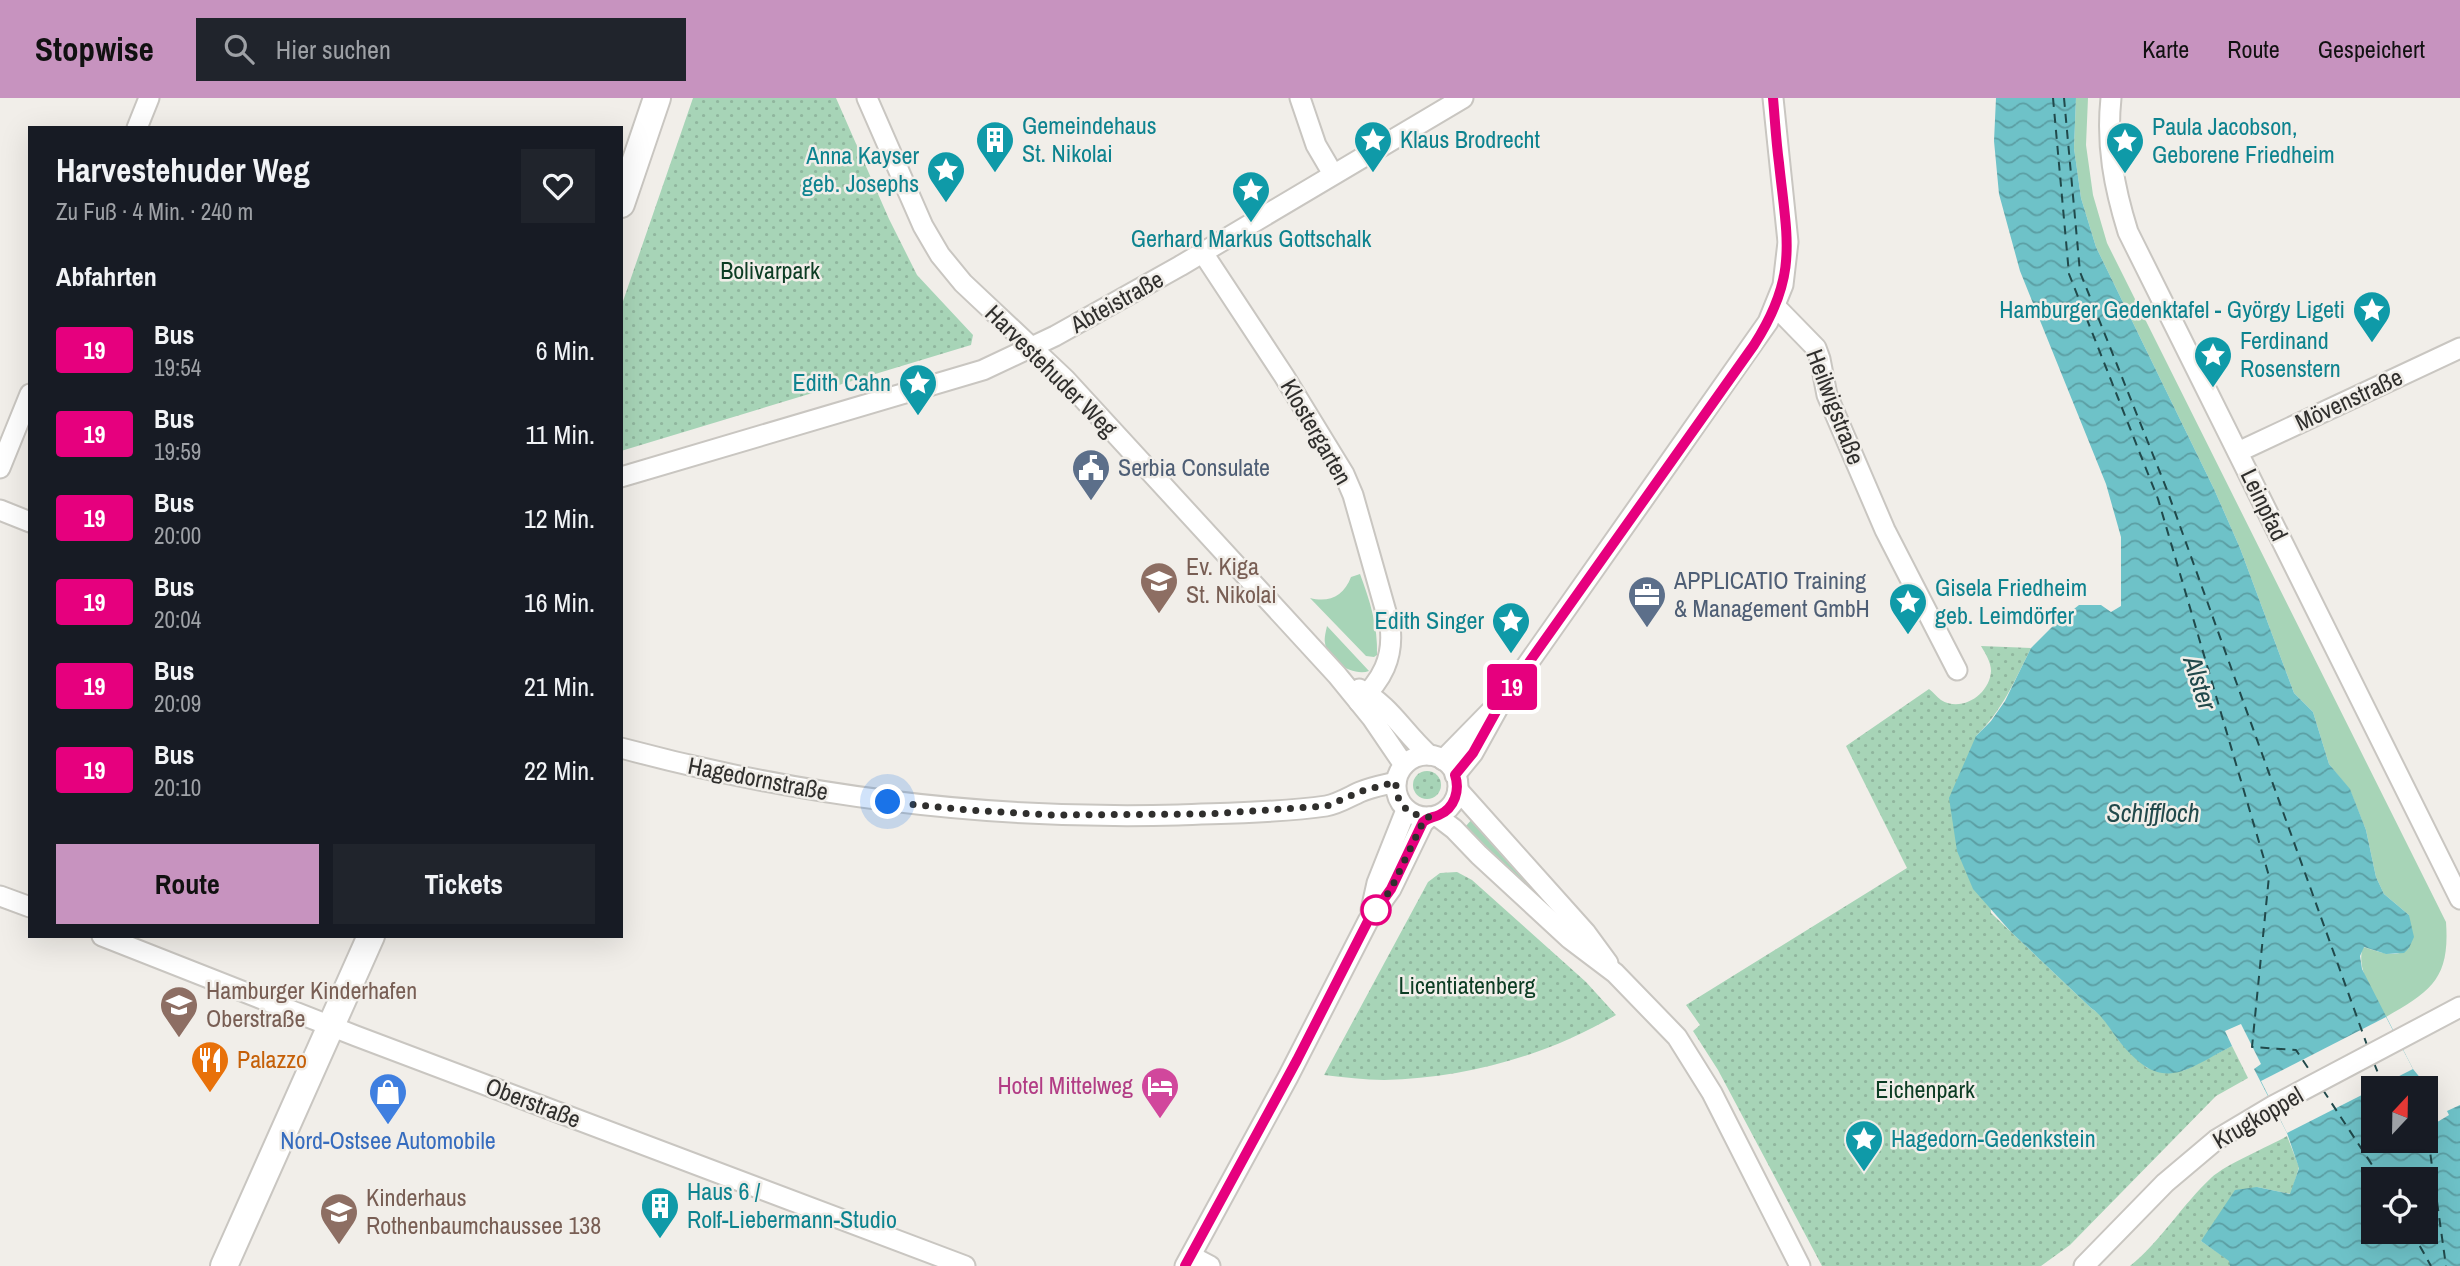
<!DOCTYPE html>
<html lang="de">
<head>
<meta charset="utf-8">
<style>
  body { margin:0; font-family:"Archivo Narrow",sans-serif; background:#20242c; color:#f1f3f6; height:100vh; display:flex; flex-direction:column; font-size:26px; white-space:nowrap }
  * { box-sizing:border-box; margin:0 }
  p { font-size:23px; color:#9ea1a6 }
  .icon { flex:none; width:38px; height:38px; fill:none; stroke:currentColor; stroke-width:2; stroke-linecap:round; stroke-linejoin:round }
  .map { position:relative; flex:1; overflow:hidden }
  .drawer { position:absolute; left:28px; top:28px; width:595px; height:812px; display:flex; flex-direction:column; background:#171b24; border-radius:0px; box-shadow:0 7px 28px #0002 }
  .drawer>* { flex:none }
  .badge { padding:0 14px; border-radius:5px; font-size:24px; line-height:46px }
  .needle { width:46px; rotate:22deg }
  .buttons { position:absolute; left:2361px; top:978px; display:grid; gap:14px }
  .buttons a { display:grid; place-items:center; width:77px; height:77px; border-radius:0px; background:#171b24; box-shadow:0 7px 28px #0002; font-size:35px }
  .you { position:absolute; width:35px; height:35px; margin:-18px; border:5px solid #fff; border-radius:50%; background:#1a73e8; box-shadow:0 0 0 10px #1a73e833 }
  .map>.badge { position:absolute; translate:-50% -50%; box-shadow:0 0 0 4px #fff }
  h2 { padding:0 28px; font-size:26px; line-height:63px }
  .round { display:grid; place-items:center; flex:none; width:74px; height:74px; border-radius:0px; background:#20242c }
  .headline { display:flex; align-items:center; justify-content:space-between; height:119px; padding:0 28px }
  h1 { font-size:33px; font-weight:800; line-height:52px }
  .button { display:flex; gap:14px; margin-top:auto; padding:14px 28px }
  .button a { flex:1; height:80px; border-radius:0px; background:#c793bf; color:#111; font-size:28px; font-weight:800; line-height:80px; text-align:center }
  .button a+a { background:#20242c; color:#f1f3f6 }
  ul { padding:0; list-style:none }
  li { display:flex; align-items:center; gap:21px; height:84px; padding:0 28px }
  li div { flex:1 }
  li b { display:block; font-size:26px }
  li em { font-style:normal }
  li .badge { min-width:77px; font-weight:700; text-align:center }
  header { display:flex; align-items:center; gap:42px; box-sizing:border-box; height:98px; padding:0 35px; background:#c793bf; color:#111 }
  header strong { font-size:33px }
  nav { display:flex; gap:38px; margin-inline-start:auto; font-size:24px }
  .search { width:490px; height:63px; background:#20242c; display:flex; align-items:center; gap:18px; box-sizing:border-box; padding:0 24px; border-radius:0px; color:#9ea1a6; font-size:26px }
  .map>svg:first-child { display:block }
  .grass { fill:#a7d4b7 }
  .park { fill:url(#park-dots) }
  .water { fill:url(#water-waves); fill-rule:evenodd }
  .pier { fill:#f1eee9 }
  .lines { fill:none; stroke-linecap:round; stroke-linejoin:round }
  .ferry { stroke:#21494b; stroke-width:2; stroke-dasharray:9 7; stroke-linecap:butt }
  .minor-casing { stroke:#c9c6c1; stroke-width:23 }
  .major-casing { stroke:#c9c6c1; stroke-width:30 }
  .minor { stroke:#fff; stroke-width:19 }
  .major { stroke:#fff; stroke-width:26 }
  .line-casing { stroke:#fff; stroke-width:16 }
  .line { stroke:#e6007e; stroke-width:10 }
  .walk { stroke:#302f2d; stroke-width:7; stroke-dasharray:0 12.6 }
  .stop-dot { fill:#fff; stroke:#e6007e; stroke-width:3.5 }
  .labels { text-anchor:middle; stroke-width:5; stroke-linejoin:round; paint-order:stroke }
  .culture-label { font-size:24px; fill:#0d838f; stroke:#f1eee9; text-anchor:start }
  .park-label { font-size:24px; fill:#0c3c23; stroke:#f1eee9 }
  .street-label { font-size:24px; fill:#302f2d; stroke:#f1eee9 }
  .service-label { font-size:24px; fill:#4e5e75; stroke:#f1eee9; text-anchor:start }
  .education-label { font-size:24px; fill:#785e54; stroke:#f1eee9; text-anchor:start }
  .food-label { font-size:24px; fill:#c56008; stroke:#f1eee9; text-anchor:start }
  .hotel-label { font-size:24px; fill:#b23c85; stroke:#f1eee9; text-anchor:end }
  .shop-label { font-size:24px; fill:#366cbe; stroke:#f1eee9 }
  .water-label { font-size:26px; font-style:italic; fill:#21494b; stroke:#f1eee9 }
</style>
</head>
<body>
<header>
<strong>Stopwise</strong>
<div class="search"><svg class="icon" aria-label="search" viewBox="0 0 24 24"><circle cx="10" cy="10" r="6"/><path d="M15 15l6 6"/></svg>Hier suchen</div>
<nav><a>Karte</a><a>Route</a><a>Gespeichert</a></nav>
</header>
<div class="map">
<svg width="2460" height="1168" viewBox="0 0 2460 1168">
  <defs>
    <pattern id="park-dots" width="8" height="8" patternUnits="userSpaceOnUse" patternTransform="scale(1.75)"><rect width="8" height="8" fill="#a7d4b7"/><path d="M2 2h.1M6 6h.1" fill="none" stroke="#90b69e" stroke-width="1.8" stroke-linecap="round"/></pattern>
    <pattern id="water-waves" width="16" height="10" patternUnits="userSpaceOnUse" patternTransform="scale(1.75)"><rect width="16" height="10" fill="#6ec2c8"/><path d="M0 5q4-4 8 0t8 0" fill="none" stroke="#5b9ea3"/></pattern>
  </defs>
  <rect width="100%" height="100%" fill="#f1eee9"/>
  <!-- grass -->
  <g class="grass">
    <path d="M2076,0h12l-2,47 7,50 14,48 339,679c4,56 -14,69 -60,95 -10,-20 -31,-47 -23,-70 15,4 32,13 46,1v-33l-25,-21 -8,-17 -10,-47 -16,-40 -21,-26 -16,-52 -19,-19 -54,-145 -26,-59 -118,-242 -15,-49 -7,-50z"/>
    <path d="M1360,476c10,27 18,52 17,81l-3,2 -8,-1 -56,-58c19,5 34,-2 41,-21z"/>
    <path d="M1327,528l42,45c-16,6 -42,-11 -44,-28 -1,-5 1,-12 2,-17z"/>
    <polygon points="1475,718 1574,831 1570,834 1464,730"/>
  </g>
  <!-- park -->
  <g class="park">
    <polygon points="693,0 836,0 889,121 917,177 973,237 971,247 621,353 621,209"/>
    <path d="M1981,548l50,2c-16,32 -29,63 -55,88l15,177 100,95 11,8 17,25 28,27 36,3 49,-25 16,32 -32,18 -146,149 -29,21h-219l-104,-196 -25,-39 7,-6 -14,-20 221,-137 -61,-122 83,-57c4,3 8,8 12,11 21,13 49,-6 50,-29 0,-9 -6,-18 -10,-25z"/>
    <circle cx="1427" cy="687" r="14"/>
    <path d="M1457,774l15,8 114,102 30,33c-70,41 -150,63 -232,65 -20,0 -40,-3 -60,-5l104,-193 12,-9z"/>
    <path d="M2287,1038l12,31 -8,27 -34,-7 -56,54 29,20v5h-100c31,-25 52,-61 81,-88 15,-14 57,-31 76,-42z"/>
  </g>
  <!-- water -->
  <path class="water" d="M1996,0h80l-2,50 7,50 15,49 118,242 26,59 54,145 19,19 16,52 21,25 16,41 10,47 8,17 25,21 5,22 -5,11 -5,5 -18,1 -22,-7 -4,9 2,13 51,100 9,11 -8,4 2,4h-43v53h53v-33l8,16 15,-9 -2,-4 13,-6v161h-230l-1,-5 -28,-20 34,-51 22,-3 33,7 9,-26 -12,-35 -33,-64 7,-5 -20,-40 -16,7 7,15c-50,26 -70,48 -113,-5 -10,-13 -15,-24 -28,-33l-80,-76 -38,-43 -16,-38 -8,-53 27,-62 15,-15 14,-20 26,-53 25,-25 23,-18h22l10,7 10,-6v-69l-15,-53 -86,-213 -21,-77 -5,-53zM2373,1082h53v52h-53z"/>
  <!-- pier -->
  <polygon class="pier" points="2386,919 2413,971 2287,1035 2261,983"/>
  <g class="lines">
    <!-- ferry -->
    <g class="ferry">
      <polyline points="2053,0 2069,176 2158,401 2269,778 2252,949 2296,952 2312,976"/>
      <polyline points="2064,0 2080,174 2167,392 2367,947"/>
      <polyline points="2374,965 2384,990"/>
      <polyline points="2323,992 2382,1082"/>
      <polyline points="2426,1025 2446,1168"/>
      <polyline points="2412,1134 2431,1168"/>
    </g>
    <defs>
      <g id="minor">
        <polyline points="867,0 923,128 940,157 963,185 1065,281 1337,577 1372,620 1404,667"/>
        <polyline points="1300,0 1316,47 1333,76"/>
        <path d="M2111,0c-5,47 3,89 17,134l332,667"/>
        <polyline points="137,30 149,0"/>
        <path d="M1203,155l81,123 60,98 9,21 37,131c4,32 -8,54 -31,76"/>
        <polyline points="1775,208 1816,250 1820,261 1827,297 1885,432 1957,572"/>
        <polyline points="2238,354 2460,250"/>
        <polyline points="0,370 30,296"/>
        <polyline points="621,379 983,272 1055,238 1180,168 1463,0"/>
        <polyline points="0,412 30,424"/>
        <path d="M1359,591c32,17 44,43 70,66"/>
        <path d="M621,650c182,49 368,72 557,67 47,-2 101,-2 148,-9 12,-2 23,-9 34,-14 11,-5 24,-7 36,-10"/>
        <circle cx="1427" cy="688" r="31"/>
        <polyline points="1443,662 1490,614"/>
        <polyline points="1455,677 1473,655 1503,601 1768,224 1783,187 1788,144 1773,0"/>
        <polyline points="1458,692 1586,835 1608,865"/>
        <polyline points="1437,718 1454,731 1479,757 1570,841 1615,875 1677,939 1712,995 1800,1168"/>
        <polyline points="0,798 30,809"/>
        <polyline points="1371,812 1377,785 1406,712"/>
        <polyline points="102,838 356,938 965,1168"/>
        <polyline points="1191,1158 1210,1168"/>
        <polyline points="1185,1168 1288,979 1368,823 1391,791 1423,725 1429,719"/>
        <polyline points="2084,1168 2165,1085 2216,1042 2273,1008 2460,909"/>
      </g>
      <g id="major">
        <polyline points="621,106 657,0"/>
        <polyline points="224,1168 371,838"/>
      </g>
    </defs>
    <!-- minor casing -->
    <use href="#minor" class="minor-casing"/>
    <!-- major casing -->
    <use href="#major" class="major-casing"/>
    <!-- minor -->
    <use href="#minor" class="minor"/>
    <!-- major -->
    <use href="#major" class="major"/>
  </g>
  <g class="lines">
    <defs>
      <path id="line" d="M1185,1168l112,-206 71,-139 23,-32 32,-67c6,-5 9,-4 16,-7 16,-7 21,-25 16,-40l18,-22 30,-54 251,-354c45,-70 33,-105 25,-182 -3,-22 -4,-43 -6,-65"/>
    </defs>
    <!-- line casing -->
    <use href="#line" class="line-casing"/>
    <!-- line -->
    <use href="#line" class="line"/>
    <!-- walk -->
    <path class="walk" d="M888,704l80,8 81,5 159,-1 119,-8 35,-15 34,-9c-1,21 12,34 33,35l-6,5 -32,67 -15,21"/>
  </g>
  <!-- icons -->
  <defs>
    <symbol id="building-pin" viewBox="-11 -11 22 30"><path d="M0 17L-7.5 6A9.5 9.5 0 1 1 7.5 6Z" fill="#0f9aa8" stroke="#f1eee9"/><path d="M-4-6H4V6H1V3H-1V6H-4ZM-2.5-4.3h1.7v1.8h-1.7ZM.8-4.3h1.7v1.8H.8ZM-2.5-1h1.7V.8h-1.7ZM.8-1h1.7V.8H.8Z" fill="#fff"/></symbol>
    <symbol id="sight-pin" viewBox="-11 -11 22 30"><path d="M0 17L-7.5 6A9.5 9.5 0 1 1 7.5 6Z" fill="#0f9aa8" stroke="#f1eee9"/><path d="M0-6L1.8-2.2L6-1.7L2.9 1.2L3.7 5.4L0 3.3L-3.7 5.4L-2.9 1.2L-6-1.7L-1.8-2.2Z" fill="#fff"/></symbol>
    <symbol id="civic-pin" viewBox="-11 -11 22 30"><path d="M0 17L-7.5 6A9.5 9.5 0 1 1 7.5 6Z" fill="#5c6f8a" stroke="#f1eee9"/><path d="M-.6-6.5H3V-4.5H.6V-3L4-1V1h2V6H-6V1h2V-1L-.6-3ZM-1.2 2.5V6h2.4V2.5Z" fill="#fff"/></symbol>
    <symbol id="school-pin" viewBox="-11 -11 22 30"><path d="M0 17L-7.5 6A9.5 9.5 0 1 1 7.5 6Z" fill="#8d6e63" stroke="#f1eee9"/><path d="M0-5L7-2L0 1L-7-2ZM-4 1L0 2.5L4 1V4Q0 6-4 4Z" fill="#fff"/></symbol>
    <symbol id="office-pin" viewBox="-11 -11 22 30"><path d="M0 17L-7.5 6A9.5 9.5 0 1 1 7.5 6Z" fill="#5c6f8a" stroke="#f1eee9"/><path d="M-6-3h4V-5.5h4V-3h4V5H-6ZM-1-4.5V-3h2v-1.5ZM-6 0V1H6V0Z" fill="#fff"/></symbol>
    <symbol id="restaurant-pin" viewBox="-11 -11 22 30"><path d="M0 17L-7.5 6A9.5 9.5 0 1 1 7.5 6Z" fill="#e8710a" stroke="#f1eee9"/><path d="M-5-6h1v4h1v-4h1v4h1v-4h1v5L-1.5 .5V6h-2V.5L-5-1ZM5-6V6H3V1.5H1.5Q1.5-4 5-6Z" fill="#fff"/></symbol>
    <symbol id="hotel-pin" viewBox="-11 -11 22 30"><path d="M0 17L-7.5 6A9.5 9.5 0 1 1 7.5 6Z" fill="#d1479c" stroke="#f1eee9"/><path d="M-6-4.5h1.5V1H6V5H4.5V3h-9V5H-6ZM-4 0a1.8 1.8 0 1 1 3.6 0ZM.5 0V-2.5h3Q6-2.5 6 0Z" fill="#fff"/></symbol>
    <symbol id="shop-pin" viewBox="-11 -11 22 30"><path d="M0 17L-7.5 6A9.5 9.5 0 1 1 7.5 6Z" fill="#3f7fe0" stroke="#f1eee9"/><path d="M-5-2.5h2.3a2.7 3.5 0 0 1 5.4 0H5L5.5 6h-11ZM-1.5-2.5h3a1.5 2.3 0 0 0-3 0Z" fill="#fff"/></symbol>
  </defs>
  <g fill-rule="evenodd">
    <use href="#building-pin" x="973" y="20" width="44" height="60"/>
    <use href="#sight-pin" x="1351" y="20" width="44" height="60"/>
    <use href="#sight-pin" x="2103" y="21" width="44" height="60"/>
    <use href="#sight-pin" x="924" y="50" width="44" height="60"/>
    <use href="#sight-pin" x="1229" y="70" width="44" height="60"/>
    <use href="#sight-pin" x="2350" y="190" width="44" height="60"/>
    <use href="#sight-pin" x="2191" y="235" width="44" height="60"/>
    <use href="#sight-pin" x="896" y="263" width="44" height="60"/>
    <use href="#civic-pin" x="1069" y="348" width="44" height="60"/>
    <use href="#school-pin" x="1137" y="461" width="44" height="60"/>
    <use href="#office-pin" x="1625" y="475" width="44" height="60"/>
    <use href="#sight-pin" x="1886" y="482" width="44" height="60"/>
    <use href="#sight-pin" x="1489" y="501" width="44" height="60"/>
    <use href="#school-pin" x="157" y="885" width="44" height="60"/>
    <use href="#restaurant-pin" x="188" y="940" width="44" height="60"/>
    <use href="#hotel-pin" x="1138" y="966" width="44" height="60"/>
    <use href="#shop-pin" x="366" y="972" width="44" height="60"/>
    <use href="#sight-pin" x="1842" y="1019" width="44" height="60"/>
    <use href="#building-pin" x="638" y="1086" width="44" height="60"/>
    <use href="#school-pin" x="317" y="1092" width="44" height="60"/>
  </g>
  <!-- markers -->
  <circle class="stop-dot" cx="1376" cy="812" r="14"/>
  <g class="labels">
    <!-- culture labels -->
    <g class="culture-label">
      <text x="1022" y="36">Gemeindehaus<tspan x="1022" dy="28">St. Nikolai</tspan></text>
      <text x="2152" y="37">Paula Jacobson,<tspan x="2152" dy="28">Geborene Friedheim</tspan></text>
      <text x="1400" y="50">Klaus Brodrecht</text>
      <text x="919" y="66" text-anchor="end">Anna Kayser<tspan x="919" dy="28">geb. Josephs</tspan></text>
      <text x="1251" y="149" text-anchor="middle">Gerhard Markus Gottschalk</text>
      <text x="2345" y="220" text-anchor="end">Hamburger Gedenktafel - György Ligeti</text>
      <text x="2240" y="251">Ferdinand<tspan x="2240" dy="28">Rosenstern</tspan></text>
      <text x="891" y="293" text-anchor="end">Edith Cahn</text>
      <text x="1935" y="498">Gisela Friedheim<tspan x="1935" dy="28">geb. Leimdörfer</tspan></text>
      <text x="1484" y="531" text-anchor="end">Edith Singer</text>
      <text x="1891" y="1049">Hagedorn-Gedenkstein</text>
      <text x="687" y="1102">Haus 6 /<tspan x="687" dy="28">Rolf-Liebermann-Studio</tspan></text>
    </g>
    <!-- park labels -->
    <g class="park-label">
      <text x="770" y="181">Bolivarpark</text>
      <text x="1467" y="896">Licentiatenberg</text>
      <text x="1925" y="1000">Eichenpark</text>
    </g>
    <!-- street labels -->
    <g class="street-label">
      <text transform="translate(1117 204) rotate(-29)" y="8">Abteistraße</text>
      <text transform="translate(1051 273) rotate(45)" y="8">Harvestehuder Weg</text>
      <text transform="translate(2349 302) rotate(-25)" y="8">Mövenstraße</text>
      <text transform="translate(1835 309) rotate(69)" y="8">Heilwigstraße</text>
      <text transform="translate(1316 334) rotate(60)" y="8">Klostergarten</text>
      <text transform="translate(2264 407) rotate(64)" y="8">Leinpfad</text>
      <text transform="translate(758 681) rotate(11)" y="8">Hagedornstraße</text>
      <text transform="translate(533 1005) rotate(21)" y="8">Oberstraße</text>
      <text transform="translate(2258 1020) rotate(-30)" y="8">Krugkoppel</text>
    </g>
    <!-- service labels -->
    <g class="service-label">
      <text x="1118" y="378">Serbia Consulate</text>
      <text x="1674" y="491">APPLICATIO Training<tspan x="1674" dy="28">&amp; Management GmbH</tspan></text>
    </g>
    <!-- education labels -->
    <g class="education-label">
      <text x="1186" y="477">Ev. Kiga<tspan x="1186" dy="28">St. Nikolai</tspan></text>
      <text x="206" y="901">Hamburger Kinderhafen<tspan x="206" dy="28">Oberstraße</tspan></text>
      <text x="366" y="1108">Kinderhaus<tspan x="366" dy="28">Rothenbaumchaussee 138</tspan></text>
    </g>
    <!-- food labels -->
    <g class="food-label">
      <text x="237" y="970">Palazzo</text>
    </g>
    <!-- hotel labels -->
    <g class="hotel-label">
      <text x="1133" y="996">Hotel Mittelweg</text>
    </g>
    <!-- shop labels -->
    <g class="shop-label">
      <text x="388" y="1051">Nord-Ostsee Automobile</text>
    </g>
    <!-- water labels -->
    <g class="water-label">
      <text transform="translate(2200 585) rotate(72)" y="9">Alster</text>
      <text x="2153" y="724">Schiffloch</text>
    </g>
  </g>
</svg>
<div class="buttons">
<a><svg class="needle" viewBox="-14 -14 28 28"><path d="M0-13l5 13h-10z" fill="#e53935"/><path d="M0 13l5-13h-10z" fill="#9ea1a6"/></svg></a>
<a><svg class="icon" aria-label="locate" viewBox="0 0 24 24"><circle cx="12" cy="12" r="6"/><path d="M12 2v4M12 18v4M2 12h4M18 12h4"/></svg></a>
</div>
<div class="you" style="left:888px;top:704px"></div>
<b class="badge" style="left:1512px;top:589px;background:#e6007e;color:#fff">19</b>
<section class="drawer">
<div class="headline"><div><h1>Harvestehuder Weg</h1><p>Zu Fuß · 4 Min. · 240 m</p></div><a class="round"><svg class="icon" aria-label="heart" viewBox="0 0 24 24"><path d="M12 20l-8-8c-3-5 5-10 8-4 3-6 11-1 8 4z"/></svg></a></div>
<h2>Abfahrten</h2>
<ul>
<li><span class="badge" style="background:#e6007e;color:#fff">19</span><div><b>Bus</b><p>19:54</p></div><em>6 Min.</em></li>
<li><span class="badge" style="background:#e6007e;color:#fff">19</span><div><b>Bus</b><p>19:59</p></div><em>11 Min.</em></li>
<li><span class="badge" style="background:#e6007e;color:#fff">19</span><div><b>Bus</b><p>20:00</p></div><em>12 Min.</em></li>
<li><span class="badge" style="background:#e6007e;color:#fff">19</span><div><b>Bus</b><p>20:04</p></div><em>16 Min.</em></li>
<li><span class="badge" style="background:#e6007e;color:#fff">19</span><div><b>Bus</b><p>20:09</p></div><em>21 Min.</em></li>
<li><span class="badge" style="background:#e6007e;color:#fff">19</span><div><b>Bus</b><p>20:10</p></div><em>22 Min.</em></li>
</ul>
<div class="button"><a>Route</a><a>Tickets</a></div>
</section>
</div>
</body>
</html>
